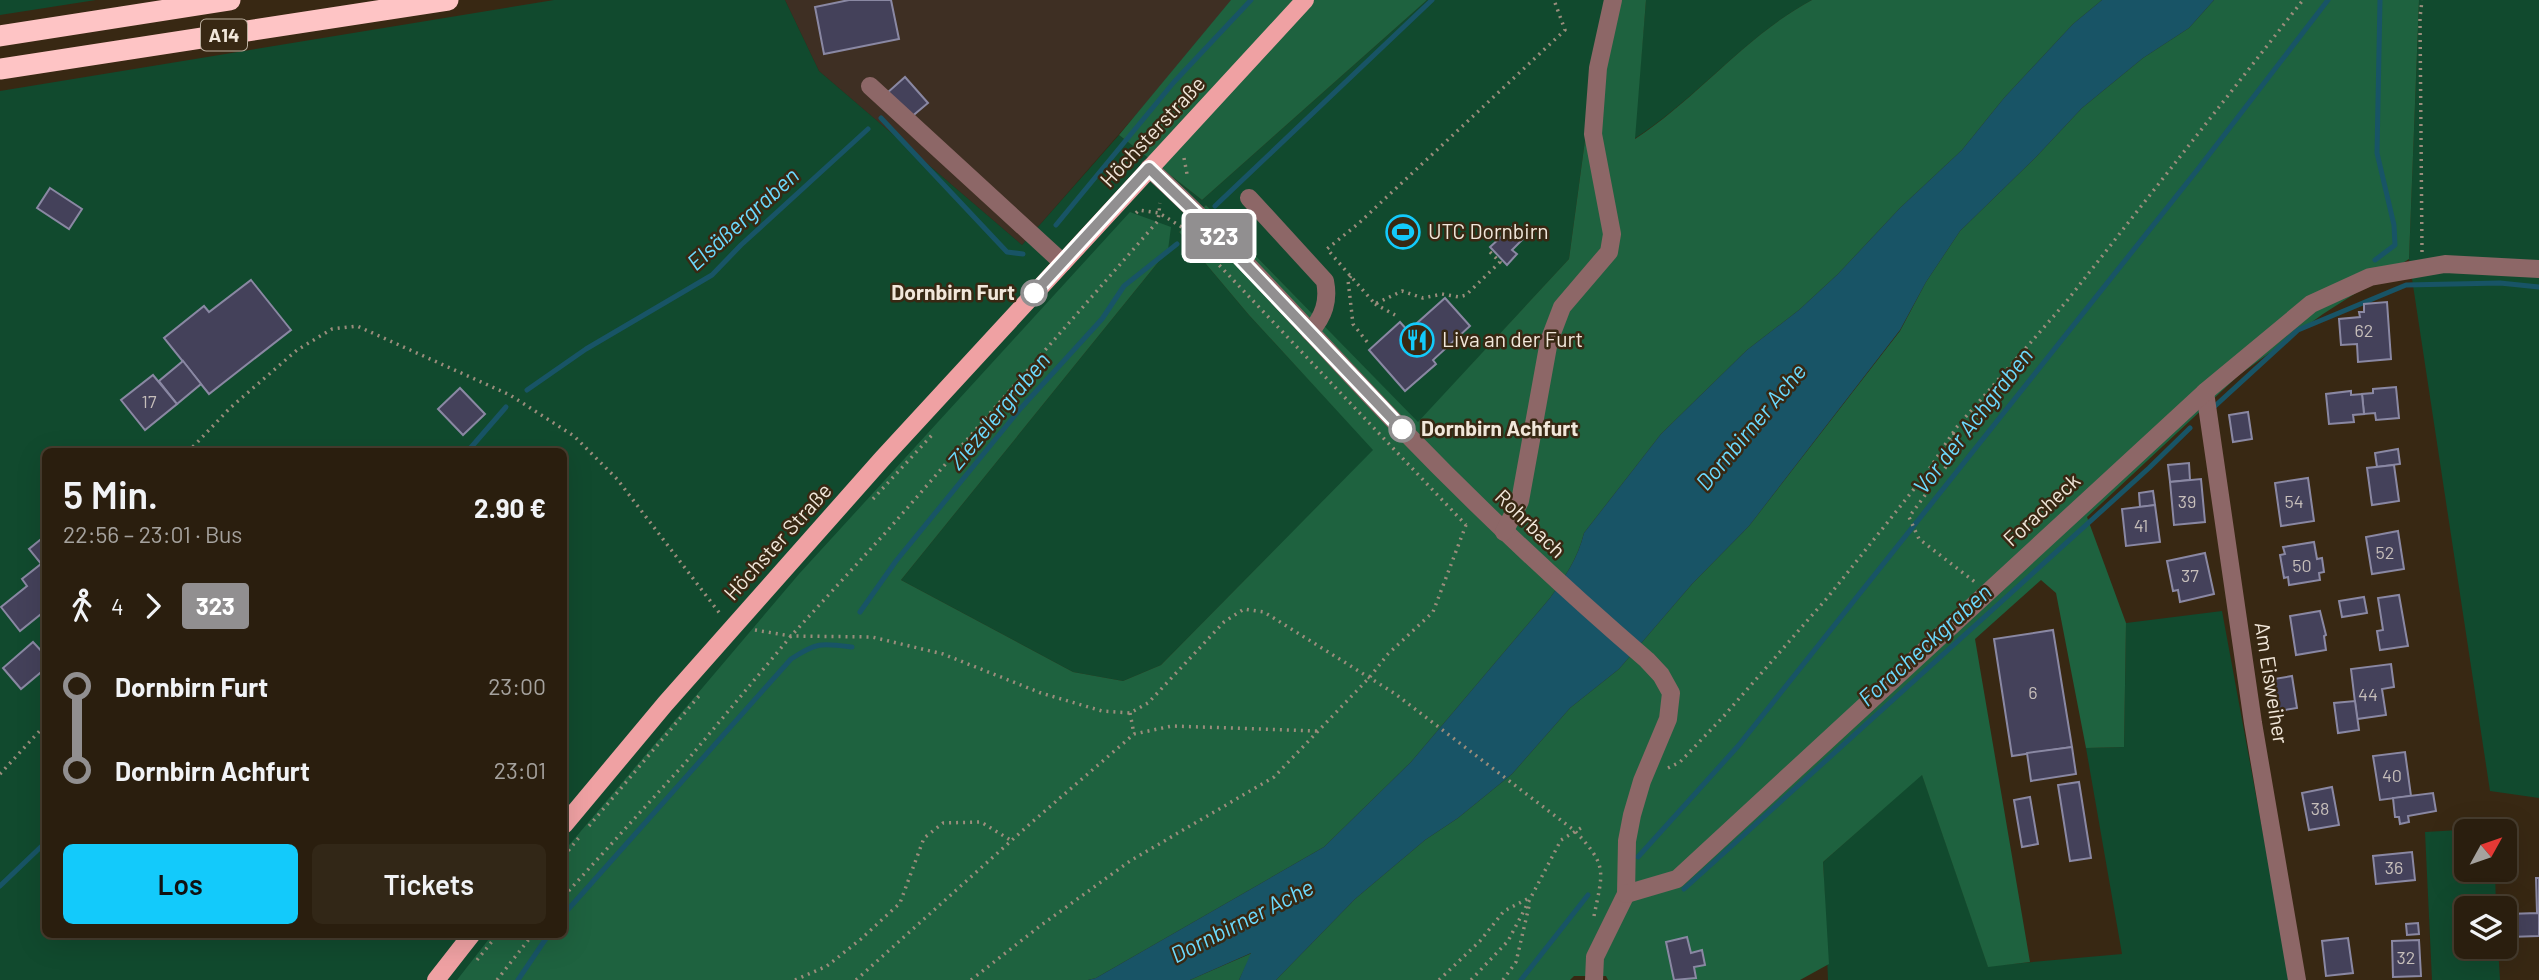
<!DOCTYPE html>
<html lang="de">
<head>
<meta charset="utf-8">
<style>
  body { margin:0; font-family:Barlow,sans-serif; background:#322717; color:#f1f3f6; height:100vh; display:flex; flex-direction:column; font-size:26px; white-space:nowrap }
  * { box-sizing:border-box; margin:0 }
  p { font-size:23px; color:#a5a29e }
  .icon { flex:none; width:38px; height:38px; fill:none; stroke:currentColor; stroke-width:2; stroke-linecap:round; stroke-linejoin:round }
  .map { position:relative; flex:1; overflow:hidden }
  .details { position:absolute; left:42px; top:448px; width:525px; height:490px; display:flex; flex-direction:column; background:#2a1e0e; border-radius:10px; box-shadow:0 7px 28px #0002,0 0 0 2px #463c2e }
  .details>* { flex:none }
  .badge { padding:0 14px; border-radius:5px; font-size:24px; line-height:46px }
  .needle { width:46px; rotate:50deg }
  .buttons { position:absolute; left:2454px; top:819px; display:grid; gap:14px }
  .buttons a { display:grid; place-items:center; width:63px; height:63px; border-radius:10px; background:#2a1e0e; box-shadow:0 7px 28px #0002,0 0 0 2px #463c2e; font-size:35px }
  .map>.badge { position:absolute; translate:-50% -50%; box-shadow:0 0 0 4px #fff }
  .legs { display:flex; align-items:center; gap:10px; height:77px; padding:0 21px; font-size:23px }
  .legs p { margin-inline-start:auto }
  .overview { display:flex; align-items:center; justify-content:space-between; height:119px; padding:0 21px }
  h1 { font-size:38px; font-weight:600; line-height:52px }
  .primary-button { display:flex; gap:14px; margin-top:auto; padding:14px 21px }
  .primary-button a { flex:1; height:80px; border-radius:10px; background:#13cafb; color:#111; font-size:28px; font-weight:600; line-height:80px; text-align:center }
  .primary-button a+a { background:#322717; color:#f1f3f6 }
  ul { padding:0 21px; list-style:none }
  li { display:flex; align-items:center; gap:24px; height:84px; font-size:26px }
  li i { display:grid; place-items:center; width:10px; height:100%; margin:0 9px; background:currentColor }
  li i::after { content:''; width:18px; height:18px; margin:-9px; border:5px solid; border-radius:50%; background:#2a1e0e }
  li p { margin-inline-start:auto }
  li:first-child i { background:linear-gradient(#0000 50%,currentColor 0) }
  li:last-child i { background:linear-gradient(currentColor 50%,#0000 0) }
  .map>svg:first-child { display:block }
  .industrial { fill:#3e2f23 }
  .green { fill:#114a2e }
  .forest { fill:#1e623f }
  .water { fill:#185466 }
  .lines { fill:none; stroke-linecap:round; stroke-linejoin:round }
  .stream { stroke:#185466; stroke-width:5 }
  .building { fill:#44415a; stroke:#8a88a3; stroke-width:2 }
  .path { stroke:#9a8d7c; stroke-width:3.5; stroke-dasharray:2 5; stroke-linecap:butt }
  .minor { stroke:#8d6767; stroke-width:18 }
  .major { stroke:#efa1a3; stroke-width:18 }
  .highway { stroke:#fec4c5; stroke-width:21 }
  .line-1-casing { stroke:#fff; stroke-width:16 }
  .line-1 { stroke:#918f90; stroke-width:10 }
  .stop-1-dot { fill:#fff; stroke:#918f90; stroke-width:3.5 }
  .labels { text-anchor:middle; stroke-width:5; stroke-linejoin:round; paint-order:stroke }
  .number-label { font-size:18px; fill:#c6beba }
  .shield { fill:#382813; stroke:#baae9e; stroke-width:2 }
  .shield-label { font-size:19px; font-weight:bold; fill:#f1e7da }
  .street-label { font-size:21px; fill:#f1e7da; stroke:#382813 }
  .poi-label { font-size:21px; fill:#f1e7da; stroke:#382813; text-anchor:start }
  .stop-label { font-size:21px; font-weight:bold; fill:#f1e7da; stroke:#382813; text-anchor:end }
  .water-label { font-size:23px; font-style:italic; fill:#6cdafe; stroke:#382813 }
</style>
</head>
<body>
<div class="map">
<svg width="2539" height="980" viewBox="0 0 2539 980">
  <rect width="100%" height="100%" fill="#382813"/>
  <!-- industrial -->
  <polygon class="industrial" points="785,0 1236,0 1022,245 819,71"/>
  <!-- green -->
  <g class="green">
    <polygon points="0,0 96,0 0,15"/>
    <polygon points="554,0 785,0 819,71 1022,245 1119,135 1202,200 1427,0 1604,0 1569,259 1418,423 1206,205 1179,232 1249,315 1374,450 1161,665 1123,681 1073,672 901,580 1168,250 564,876 564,452 46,452 46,934 515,935 477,980 0,980 0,91"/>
    <path d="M1646,0h166c-67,36 -114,98 -178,139z"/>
    <polygon points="2419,0 2539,0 2539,798 2490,791 2409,259"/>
    <polygon points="2222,611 2290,980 1828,980 1823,862 1922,774 1988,966 2122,954 2086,748 2124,747 2126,623"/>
    <polygon points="2476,829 2478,831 2466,831 2466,870 2495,870 2496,908 2466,908 2466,947 2498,947 2500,980 2432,980 2425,832"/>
  </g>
  <!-- forest -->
  <g class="forest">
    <polygon points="1231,0 1427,0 1202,200 1119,135"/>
    <path d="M1604,0h42l-11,139c63,-41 110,-103 177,-139h290l-29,24 -69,74 -42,52 -62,58 -62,66 -39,36 -52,40 -86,84 -77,99c-6,25 -19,44 -34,65l-139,164 -87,85 -228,131 -8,2h-631l35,-45 72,-1v-83l235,-277 331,-362 41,15 -3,23 -267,330 172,92 50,9 38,-16 212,-215 -124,-135 -70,-83 27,-27 212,217 151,-163z"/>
    <polygon points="2214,0 2419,0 2409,259 2323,314 2239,375 2087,517 2126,623 2124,747 2086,748 2056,593 2041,580 1975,639 2030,962 1988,967 1922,775 1823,862 1829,964 1800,980 1608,980 1606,976 1574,976 1570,980 1276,980 1355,899 1425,840 1458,818 1512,774 1570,708 1619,669 1692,584 1749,526 1900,331 1926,282 1960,231 2036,157 2082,108 2143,58 2189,28"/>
    <polygon points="1252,953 1239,980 1190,980"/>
  </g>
  <!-- water -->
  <path class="water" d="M2102,0h112l-25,28 -46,30 -61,50 -46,49 -76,74 -34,51 -26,48 -151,196 -57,58 -73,85 -49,39 -58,66 -54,44 -33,22 -70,59 -79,81h-37l12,-27 -61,27h-102l8,-2 228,-131 87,-85 139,-164c15,-21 28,-40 34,-65l77,-99 86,-84 52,-40 39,-36 62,-66 62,-58 42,-52 69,-74z"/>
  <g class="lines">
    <!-- stream -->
    <g class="stream">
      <polyline points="881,118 1007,252 1023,254"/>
      <polyline points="1215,206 1432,0"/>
      <polyline points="1056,225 1174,82 1251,0"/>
      <polyline points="2375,260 2395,245 2394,225 2377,153 2380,0"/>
      <polyline points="527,390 586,349 712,275 741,245 868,129"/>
      <polyline points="2215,406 2298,330 2406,285 2500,283 2539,287"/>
      <polyline points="467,452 506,407"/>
      <polyline points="860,612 896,561 1021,408 1102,319 1124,286 1177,244"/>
      <polyline points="1638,857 1739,745 2198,169 2328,0"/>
      <polyline points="0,886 46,842"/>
      <polyline points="1684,889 2149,468 2190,428"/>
      <path d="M564,914l227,-255c26,-17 30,-16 61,-12"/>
      <polyline points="518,980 549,934"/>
      <polyline points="1521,980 1588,895"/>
    </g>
  </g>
  <!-- building -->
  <g class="building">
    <polygon points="849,0 891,0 899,39 824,54 815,7"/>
    <polygon points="905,77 928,103 910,118 887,93"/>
    <polygon points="50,188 82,209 69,229 37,208"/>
    <polygon points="1512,227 1523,239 1512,250 1517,254 1507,265 1490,247"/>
    <polygon points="251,280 291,330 209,394 164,338 204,306 209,312"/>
    <polygon points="1445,298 1470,326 1433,360 1436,364 1405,391 1369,350 1400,322 1408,331"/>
    <polygon points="2387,302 2391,359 2358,362 2357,344 2341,345 2339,319 2360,317 2359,312 2364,312 2364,304"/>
    <polygon points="183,361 201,384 177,404 159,381"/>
    <polygon points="153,375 177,404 145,430 121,400"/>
    <polygon points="2396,387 2399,418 2376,420 2375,413 2364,414 2362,394 2373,393 2373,389"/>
    <polygon points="460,388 485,414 463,435 438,409"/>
    <polygon points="2351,391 2351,395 2362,394 2364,414 2353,415 2354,422 2329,424 2326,394"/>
    <polygon points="2248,412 2252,439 2233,442 2229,415"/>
    <polygon points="2398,449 2400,464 2377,467 2375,453"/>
    <polygon points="2189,463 2190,480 2170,482 2168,465"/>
    <polygon points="2394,465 2399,501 2372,505 2367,468"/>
    <polygon points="2308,478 2314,521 2281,526 2275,483"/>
    <polygon points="2201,479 2205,522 2174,525 2170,482"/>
    <polygon points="2153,491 2155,505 2140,507 2139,493"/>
    <polygon points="2155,505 2160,542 2126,546 2122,509"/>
    <polygon points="2398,531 2404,569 2372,574 2366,537"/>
    <polygon points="46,535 46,570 29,549"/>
    <polygon points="2314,542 2317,559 2322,558 2324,572 2319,573 2320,580 2289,585 2288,577 2284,578 2280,555 2285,554 2283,547"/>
    <polygon points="2205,553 2214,594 2180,602 2178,590 2173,591 2167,561"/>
    <polygon points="41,564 46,570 46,610 20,631 1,607 27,586 22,579"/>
    <polygon points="2399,595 2408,646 2380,650 2377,631 2383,630 2378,598"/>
    <polygon points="2364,597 2367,613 2342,617 2339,601"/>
    <polygon points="2320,611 2326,635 2324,636 2326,650 2296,655 2290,616"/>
    <polygon points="2053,630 2072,747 2012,756 1994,639"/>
    <polygon points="33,642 46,656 46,668 21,689 3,668"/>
    <polygon points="2391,664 2394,687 2382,689 2386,715 2357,719 2351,669"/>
    <polygon points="2292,676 2297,708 2273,712 2268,680"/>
    <polygon points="2355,701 2359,730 2338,733 2334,703"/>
    <polygon points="2072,747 2076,774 2031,781 2027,753"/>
    <polygon points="2405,752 2411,796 2380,800 2373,756"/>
    <polygon points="2079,782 2091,858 2070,861 2058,785"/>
    <polygon points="2332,787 2339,825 2309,830 2302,793"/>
    <polygon points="2433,793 2436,811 2408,816 2409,822 2400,824 2399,817 2395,817 2393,798"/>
    <polygon points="2030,797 2038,844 2022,847 2014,800"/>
    <polygon points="2412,852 2415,880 2376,884 2373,856"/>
    <polygon points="2536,878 2539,878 2539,936 2509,937 2508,914 2537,913"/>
    <polygon points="2418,923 2419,934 2407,935 2406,924"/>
    <polygon points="1687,937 1691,953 1702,950 1705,965 1694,967 1696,978 1674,980 1666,942"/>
    <polygon points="2348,938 2353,973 2326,976 2322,941"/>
    <polygon points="2419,940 2421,976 2393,977 2392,941"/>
  </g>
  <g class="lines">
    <!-- path -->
    <g class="path">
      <polyline points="1184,158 1187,174 1184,176"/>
      <polyline points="1136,213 1139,210 1159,213 1185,229"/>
      <polyline points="1200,245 1466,525"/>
      <polyline points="1490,252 1500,262 1466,295 1459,297 1442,294 1423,298 1402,291 1375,304 1327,249 1359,223 1565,30 1554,0"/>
      <polyline points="2422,252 2420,18 2422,0"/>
      <polyline points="1351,276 1348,280 1353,324 1368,343"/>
      <polyline points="1375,304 1395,315"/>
      <polyline points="1954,433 1948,464 1909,517 1919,539 1975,582"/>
      <polyline points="188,452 230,408 297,350 332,329 357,326 510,395 574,436 617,479 721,615"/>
      <polyline points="873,499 932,435"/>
      <path d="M755,630l36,6 81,1 71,17 98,39 61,18 28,2 18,-10 76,-81 20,-13 20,3 130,81 181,138c33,35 28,40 19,85"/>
      <polyline points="1130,713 1134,734"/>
      <polyline points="1668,768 1680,762 1723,717 1828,597 1926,474 1956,428 2066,302 2303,0"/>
      <polyline points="0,774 46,724"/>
      <polyline points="589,826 699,696"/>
      <polyline points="564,856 581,835"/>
      <polyline points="564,896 685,763 791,636 888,530 1158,221 1160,203"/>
      <polyline points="477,960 498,934"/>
      <polyline points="497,980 533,934"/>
      <polyline points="795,980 827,966 861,939 900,903 924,838 943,823 981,822 1012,841"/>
      <polyline points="856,980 1031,823 1134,734 1172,726 1317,731"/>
      <polyline points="971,980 1040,926 1130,861 1274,777 1369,678 1388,654 1433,612 1466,525"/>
      <polyline points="1439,980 1480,941 1504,911 1529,898"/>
      <polyline points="1471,980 1508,941 1561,840 1581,828"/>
      <polyline points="1503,980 1516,962 1530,902"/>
    </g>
    <!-- minor -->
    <g class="minor">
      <polyline points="870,86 1063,263"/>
      <path d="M1149,168c89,81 168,173 251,259 79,82 161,159 247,233l14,15 10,18 -3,26 -26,62 -10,34 -5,26 -1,53 -31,63 -1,23"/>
      <path d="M1249,198l76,83c4,20 -1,35 -15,51"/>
      <polyline points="2205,392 2253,723 2297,980"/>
      <polyline points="1504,532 1520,501 1549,341 1562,307 1609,252 1612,234 1593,134 1598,68 1613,0"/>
      <polyline points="1626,894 1677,879 2205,392 2311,304 2370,277 2445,264 2539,269"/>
    </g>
    <!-- major -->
    <g class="major">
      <polyline points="564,825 665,704 882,459 1305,0"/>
      <polyline points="436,980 472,934"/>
    </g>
    <!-- highway -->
    <g class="highway">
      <polyline points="0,36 230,0"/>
      <polyline points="0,69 448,0"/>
    </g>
  </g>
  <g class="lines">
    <defs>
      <polyline id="line-1" points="1034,293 1149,168 1209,226 1402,429"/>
    </defs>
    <!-- line-1 casing -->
    <use href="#line-1" class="line-1-casing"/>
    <!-- line-1 -->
    <use href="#line-1" class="line-1"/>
  </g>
  <!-- icons -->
  <defs>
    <symbol id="stadium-ring" viewBox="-11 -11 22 22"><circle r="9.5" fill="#382813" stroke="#13cafb" stroke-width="1.5"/><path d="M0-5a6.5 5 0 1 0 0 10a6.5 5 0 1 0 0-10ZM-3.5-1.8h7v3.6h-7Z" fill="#13cafb"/></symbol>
    <symbol id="restaurant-ring" viewBox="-11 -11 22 22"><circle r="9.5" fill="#382813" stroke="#13cafb" stroke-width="1.5"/><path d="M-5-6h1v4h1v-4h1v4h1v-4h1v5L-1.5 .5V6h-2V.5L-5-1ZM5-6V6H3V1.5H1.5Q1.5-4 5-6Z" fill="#13cafb"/></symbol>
  </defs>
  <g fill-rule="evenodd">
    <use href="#stadium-ring" x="1384" y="213" width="38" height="38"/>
    <use href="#restaurant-ring" x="1398" y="321" width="38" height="38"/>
  </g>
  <!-- markers -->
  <g class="stop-1-dot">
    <circle cx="1034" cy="293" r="12"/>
    <circle cx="1402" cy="429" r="12"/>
  </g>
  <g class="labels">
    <!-- number labels -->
    <g class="number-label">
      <text x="2364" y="337">62</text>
      <text x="149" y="408">17</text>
      <text x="2187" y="508">39</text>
      <text x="2294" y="508">54</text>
      <text x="2141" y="532">41</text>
      <text x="2385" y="559">52</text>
      <text x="2302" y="572">50</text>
      <text x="2190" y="582">37</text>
      <text x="2033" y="699">6</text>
      <text x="2368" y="701">44</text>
      <text x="2392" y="782">40</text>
      <text x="2320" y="815">38</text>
      <text x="2394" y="874">36</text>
      <text x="2406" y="964">32</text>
    </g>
    <!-- shield labels -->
    <rect class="shield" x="201" y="19.5" width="46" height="31" rx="5"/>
    <g class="shield-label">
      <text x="224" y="42">A14</text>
    </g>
    <!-- street labels -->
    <g class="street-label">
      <text transform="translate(1153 132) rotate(-47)" y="7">Höchsterstraße</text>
      <text transform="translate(2042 510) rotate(-43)" y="7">Foracheck</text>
      <text transform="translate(1530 524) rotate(44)" y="7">Rohrbach</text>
      <text transform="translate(778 542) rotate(-48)" y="7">Höchster Straße</text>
      <text transform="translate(2271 683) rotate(81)" y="7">Am Eisweiher</text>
    </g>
    <!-- poi labels -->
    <g class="poi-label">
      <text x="1428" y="239">UTC Dornbirn</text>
      <text x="1442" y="347">Liva an der Furt</text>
    </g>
    <!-- stop labels -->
    <g class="stop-label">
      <text x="1015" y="300">Dornbirn Furt</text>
      <text x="1421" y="436" text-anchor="start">Dornbirn Achfurt</text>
    </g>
    <!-- water labels -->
    <g class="water-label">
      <text transform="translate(743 219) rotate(-42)" y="8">Elsäßergraben</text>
      <text transform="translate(999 411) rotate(-50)" y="8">Ziezelergraben</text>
      <text transform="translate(1973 421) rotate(-52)" y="8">Vor der Achgraben</text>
      <text transform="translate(1751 427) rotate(-50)" y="8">Dornbirner Ache</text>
      <text transform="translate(1925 645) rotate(-42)" y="8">Foracheckgraben</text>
      <text transform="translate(1242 921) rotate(-27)" y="8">Dornbirner Ache</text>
    </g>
  </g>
</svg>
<div class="buttons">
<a><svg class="needle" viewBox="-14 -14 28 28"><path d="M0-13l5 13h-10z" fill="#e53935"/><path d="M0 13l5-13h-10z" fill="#a5a29e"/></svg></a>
<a><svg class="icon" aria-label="layers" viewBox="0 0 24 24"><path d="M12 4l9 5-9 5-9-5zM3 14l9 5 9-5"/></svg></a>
</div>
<b class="badge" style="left:1219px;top:236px;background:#918f90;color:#fff">323</b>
<section class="details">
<div class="overview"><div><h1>5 Min.</h1><p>22:56 – 23:01 · Bus</p></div><b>2.90 €</b></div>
<div class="legs"><svg class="icon" aria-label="walk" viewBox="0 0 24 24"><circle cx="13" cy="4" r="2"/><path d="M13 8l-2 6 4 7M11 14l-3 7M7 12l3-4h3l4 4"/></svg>4<svg class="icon" aria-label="forward" viewBox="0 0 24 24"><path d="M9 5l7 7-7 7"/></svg><b class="badge" style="background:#918f90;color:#fff">323</b></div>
<ul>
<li><i style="color:#918f90"></i><b>Dornbirn Furt</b><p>23:00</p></li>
<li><i style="color:#918f90"></i><b>Dornbirn Achfurt</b><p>23:01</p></li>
</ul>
<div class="primary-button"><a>Los</a><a>Tickets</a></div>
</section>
</div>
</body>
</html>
